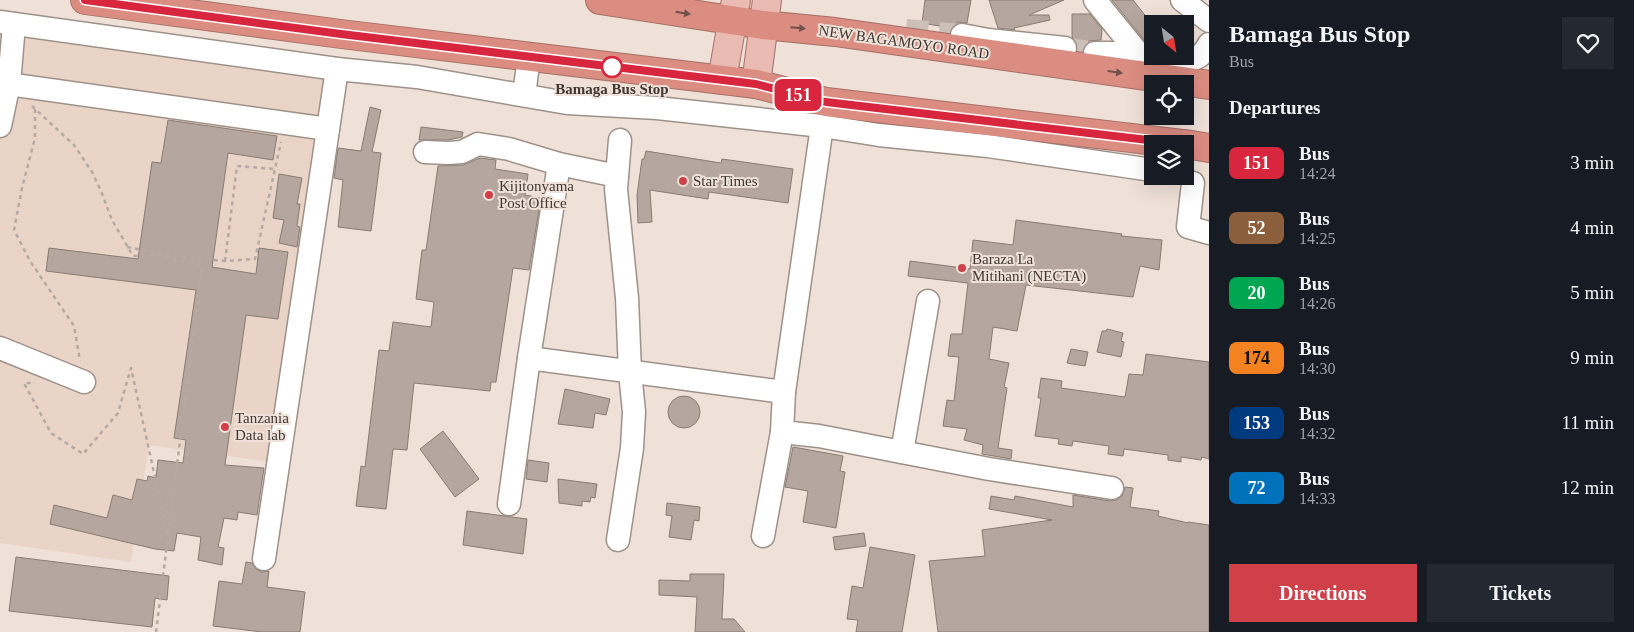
<!DOCTYPE html>
<html lang="en">
<head>
<meta charset="utf-8">
<style>
  body { margin:0; font-family:"Times New Roman",serif; background:#242831; color:#f1f3f6; height:100vh; display:flex; flex-direction:column; font-size:19px; white-space:nowrap }
  * { box-sizing:border-box; margin:0 }
  p { font-size:16px; color:#9ea1a6 }
  .icon { flex:none; width:28px; height:28px; fill:none; stroke:currentColor; stroke-width:2; stroke-linecap:round; stroke-linejoin:round }
  .map { position:relative; flex:1; overflow:hidden }
  .drawer { display:flex; flex-direction:column; background:#171b24; width:425px }
  .drawer>* { flex:none }
  .badge { padding:0 10px; border-radius:8px; font-size:18px; line-height:32px }
  .needle { width:32px; rotate:150deg }
  .tools { position:absolute; left:1144px; top:15px; display:grid; gap:10px }
  .tools a { display:grid; place-items:center; width:50px; height:50px; border-radius:0px; background:#171b24; box-shadow:0 5px 20px #0002; font-size:25px }
  .map>.badge { position:absolute; translate:-50% -50%; box-shadow:0 0 0 2px #fff }
  h2 { padding:0 20px; font-size:19px; line-height:45px }
  .round { display:grid; place-items:center; flex:none; width:52px; height:52px; border-radius:0px; background:#242831 }
  .head { display:flex; align-items:center; justify-content:space-between; height:85px; padding:0 20px }
  h1 { font-size:24px; font-weight:700; line-height:38px }
  .action { display:flex; gap:10px; margin-top:auto; padding:10px 20px }
  .action a { flex:1; height:58px; border-radius:0px; background:#d04049; color:#fff; font-size:20px; font-weight:700; line-height:58px; text-align:center }
  .action a+a { background:#242831; color:#f1f3f6 }
  ul { padding:0; list-style:none }
  li { display:flex; align-items:center; gap:15px; height:65px; padding:0 20px }
  li div { flex:1 }
  li b { display:block; font-size:19px }
  li em { font-style:normal }
  li .badge { min-width:55px; font-weight:700; text-align:center }
  main { display:flex; flex:1; min-height:0 }
  .map>svg:first-child { display:block }
  .built { fill:#ead4c8 }
  .building { fill:#b5a79f; stroke:#887b73 }
  .lines { fill:none; stroke-linecap:round; stroke-linejoin:round }
  .minor-tunnel { stroke:#ccbfb8; stroke-width:22; stroke-dasharray:22 11; stroke-linecap:butt }
  .minor-casing { stroke:#9e9189; stroke-width:25 }
  .major-casing { stroke:#a57067; stroke-width:30 }
  .highway-casing { stroke:#a57067; stroke-width:30 }
  .path { stroke:#b5aaa3; stroke-width:2.5; stroke-dasharray:4 4; stroke-linecap:butt }
  .minor { stroke:#fff; stroke-width:22 }
  .major { stroke:#eabbb3; stroke-width:28 }
  .highway { stroke:#dc8d81; stroke-width:28 }
  .oneway { fill:#6e524c }
  .line-casing { stroke:#fff; stroke-width:11 }
  .line { stroke:#d7263d; stroke-width:8 }
  .stop-dot { fill:#fff; stroke:#d7263d; stroke-width:2.5 }
  .poi-dot { fill:#d04049; stroke:#efe1d8; stroke-width:2 }
  .labels { text-anchor:middle; stroke-width:4; stroke-linejoin:round; paint-order:stroke }
  .street-label { font-size:15px; fill:#3f3936; stroke:#efe1d8 }
  .stop-label { font-size:15px; font-weight:bold; fill:#3f3936; stroke:#efe1d8 }
  .poi-label { font-size:15px; fill:#3f3936; stroke:#efe1d8; text-anchor:start }
</style>
</head>
<body>
<main>
<div class="map">
<svg width="1209" height="632" viewBox="0 0 1209 632">
  <rect width="100%" height="100%" fill="#efe1d8"/>
  <!-- built -->
  <polygon class="built" points="0,29 328,75 270,462 149,445 131,562 0,543"/>
  <!-- building -->
  <g class="building">
    <polygon points="925,0 971,0 967,23 958,22 951,28 922,23"/>
    <polygon points="989,0 1064,0 1029,15 1049,15 1050,20 1014,28 1015,30 998,28"/>
    <polygon points="1112,0 1133,0 1152,24 1152,43 1145,41"/>
    <polygon points="1072,14 1090,14 1102,29 1101,40 1089,41 1083,49 1078,49 1077,42 1072,37"/>
    <polygon points="370,107 381,110 372,152 381,153 371,231 338,227 343,180 334,178 338,148 361,151"/>
    <polygon points="168,120 277,136 273,160 228,153 212,267 256,274 259,248 288,252 278,319 246,315 225,465 264,468 257,515 238,512 237,520 224,518 218,547 224,548 222,565 198,560 201,537 177,533 174,551 155,549 50,524 54,505 107,518 113,495 132,500 137,479 147,481 148,476 156,478 158,460 183,463 186,440 174,438 196,290 46,271 49,248 138,259 152,162 161,163"/>
    <polygon points="421,127 463,132 462,137 448,140 419,140"/>
    <polygon points="646,151 721,163 722,159 793,169 788,203 709,192 708,199 650,190 652,222 638,223 637,195 642,159 644,159"/>
    <polygon points="480,158 496,160 495,169 528,174 525,195 541,198 529,270 513,268 496,382 491,382 490,391 414,383 407,450 393,449 386,509 356,506 361,466 365,467 379,350 389,351 393,322 431,327 434,302 416,299 422,250 426,250 438,166 463,165"/>
    <polygon points="279,174 302,178 297,204 300,204 297,226 300,227 297,247 279,243 284,220 273,218"/>
    <polygon points="1016,220 1122,234 1121,236 1162,240 1159,270 1140,266 1133,297 1026,285 1017,331 993,327 989,359 1009,363 1004,387 1007,388 998,448 1012,450 1011,459 982,454 983,445 964,440 967,429 943,426 947,400 954,401 959,357 948,356 950,340 951,334 962,334 968,283 908,276 910,261 970,269 973,240 1013,245"/>
    <polygon points="1107,329 1123,333 1121,341 1124,342 1121,357 1097,352 1102,331 1106,331"/>
    <polygon points="1071,349 1088,352 1085,366 1067,363"/>
    <polygon points="1146,354 1209,362 1209,459 1202,457 1201,460 1181,457 1181,462 1168,460 1168,455 1124,449 1123,456 1108,454 1109,446 1073,441 1072,446 1058,444 1059,439 1035,436 1041,398 1038,398 1041,378 1062,381 1061,388 1125,397 1129,374 1143,375"/>
    <polygon points="565,389 610,399 606,415 595,413 593,428 558,424"/>
    <circle cx="684" cy="412" r="16"/>
    <polygon points="443,431 479,479 455,497 420,449"/>
    <polygon points="793,447 843,456 840,471 845,472 836,528 803,522 808,491 785,487"/>
    <polygon points="528,460 549,463 547,482 526,479"/>
    <polygon points="558,479 597,484 595,498 591,497 590,502 582,501 582,506 559,503"/>
    <polygon points="1125,487 1133,488 1130,507 1159,511 1158,516 1188,523 1188,522 1209,525 1209,632 938,632 929,561 985,556 982,530 1052,520 989,509 991,496 1014,500 1015,496 1073,507 1073,495 1110,501 1116,500 1122,496"/>
    <polygon points="667,503 700,507 699,521 694,520 691,540 669,537 672,516 666,515"/>
    <polygon points="467,511 527,519 523,554 463,545"/>
    <polygon points="864,533 866,546 835,550 833,537"/>
    <polygon points="870,547 915,555 902,632 856,632 858,620 847,619 852,586 863,588"/>
    <polygon points="16,557 169,576 167,600 155,598 152,627 9,611"/>
    <polygon points="246,562 252,563 256,569 262,572 269,571 267,587 305,592 300,632 262,632 213,626 219,581 242,584"/>
    <polygon points="690,574 724,574 722,619 734,619 745,632 695,632 697,597 659,595 659,580 690,581"/>
  </g>
  <g class="lines">
    <!-- minor-tunnel -->
    <g class="minor-tunnel">
      <polyline points="906,30 962,35"/>
      <polyline points="1065,48 1095,53"/>
    </g>
    <defs>
      <g id="minor">
        <polyline points="1095,0 1138,53"/>
        <polyline points="1182,0 1209,21"/>
        <polyline points="0,22 337,69 417,77 567,103 657,108 822,126 879,135 988,146 1152,170"/>
        <polyline points="962,35 988,40 1065,48"/>
        <polyline points="1095,53 1138,53 1148,55"/>
        <path d="M1153,56c22,4 44,13 56,-12"/>
        <polyline points="0,83 328,129"/>
        <polyline points="524,95 529,57"/>
        <polyline points="0,126 9,84 14,24"/>
        <polyline points="425,152 448,153 462,152 478,144 509,149 559,164 617,176"/>
        <polyline points="1193,183 1188,227 1209,233"/>
        <polyline points="0,348 84,382"/>
        <polyline points="529,358 784,392"/>
        <polyline points="782,432 819,436 989,469 1112,488"/>
        <polyline points="902,452 928,301"/>
        <polyline points="509,504 529,358 559,164"/>
        <polyline points="763,536 782,432 784,392 822,126"/>
        <polyline points="618,540 632,448 634,412 630,372 627,298 616,189 620,140"/>
        <polyline points="264,559 337,69"/>
      </g>
      <g id="major">
        <polyline points="722,80 736,0"/>
        <polyline points="756,84 767,0"/>
      </g>
      <g id="highway">
        <polyline points="85,0 341,34 756,84 826,102 1182,144"/>
        <polyline points="600,0 763,25 835,32 1209,85"/>
        <polyline points="1185,144 1209,148"/>
      </g>
    </defs>
    <!-- minor casing -->
    <use href="#minor" class="minor-casing"/>
    <!-- major casing -->
    <use href="#major" class="major-casing"/>
    <!-- highway casing -->
    <use href="#highway" class="highway-casing"/>
    <!-- path -->
    <g class="path">
      <polyline points="32,106 74,145 92,172 101,191 112,220 133,256 162,255 174,260 199,265 202,268 168,536 131,368 118,413 83,454 51,433 24,383 35,383"/>
      <polyline points="35,109 35,138 22,188 14,230 30,261 74,326 80,361"/>
      <polyline points="127,247 179,257 225,261 255,259 281,142"/>
      <polyline points="225,261 237,166 275,169"/>
      <polyline points="156,632 168,536"/>
    </g>
    <!-- minor -->
    <use href="#minor" class="minor"/>
    <!-- major -->
    <use href="#major" class="major"/>
    <!-- highway -->
    <use href="#highway" class="highway"/>
  </g>
  <!-- one-way arrows -->
  <defs><path id="oneway-solid" d="M-6-.8H1V-3.2L6.5 0L1 3.2V.8H-6Z" transform="scale(1.25)"/></defs>
  <g class="oneway">
    <use href="#oneway-solid" transform="translate(683 13) rotate(9)"/>
    <use href="#oneway-solid" transform="translate(798 28) rotate(5)"/>
    <use href="#oneway-solid" transform="translate(1115 72) rotate(8)"/>
  </g>
  <g class="lines">
    <defs>
      <polyline id="line" points="85,0 341,34 756,84 826,102 1182,144"/>
    </defs>
    <!-- line casing -->
    <use href="#line" class="line-casing"/>
    <!-- line -->
    <use href="#line" class="line"/>
  </g>
  <!-- markers -->
  <circle class="stop-dot" cx="612" cy="67" r="10"/>
  <g class="poi-dot">
    <circle cx="683" cy="181" r="5"/>
    <circle cx="489" cy="195" r="5"/>
    <circle cx="962" cy="268" r="5"/>
    <circle cx="225" cy="427" r="5"/>
  </g>
  <g class="labels">
    <!-- street labels -->
    <g class="street-label">
      <text transform="translate(904 42) rotate(8)" y="5">NEW BAGAMOYO ROAD</text>
    </g>
    <!-- stop labels -->
    <g class="stop-label">
      <text x="612" y="94">Bamaga Bus Stop</text>
    </g>
    <!-- poi labels -->
    <g class="poi-label">
      <text x="693" y="186">Star Times</text>
      <text x="499" y="191">Kijitonyama<tspan x="499" dy="17">Post Office</tspan></text>
      <text x="972" y="264">Baraza La<tspan x="972" dy="17">Mitihani (NECTA)</tspan></text>
      <text x="235" y="423">Tanzania<tspan x="235" dy="17">Data lab</tspan></text>
    </g>
  </g>
</svg>
<div class="tools">
<a><svg class="needle" viewBox="-14 -14 28 28"><path d="M0-13l5 13h-10z" fill="#e53935"/><path d="M0 13l5-13h-10z" fill="#9ea1a6"/></svg></a>
<a><svg class="icon" aria-label="locate" viewBox="0 0 24 24"><circle cx="12" cy="12" r="6"/><path d="M12 2v4M12 18v4M2 12h4M18 12h4"/></svg></a>
<a><svg class="icon" aria-label="layers" viewBox="0 0 24 24"><path d="M12 4l9 5-9 5-9-5zM3 14l9 5 9-5"/></svg></a>
</div>
<b class="badge" style="left:798px;top:95px;background:#d7263d;color:#fff">151</b>
</div>
<section class="drawer">
<div class="head"><div><h1>Bamaga Bus Stop</h1><p>Bus</p></div><a class="round"><svg class="icon" aria-label="heart" viewBox="0 0 24 24"><path d="M12 20l-8-8c-3-5 5-10 8-4 3-6 11-1 8 4z"/></svg></a></div>
<h2>Departures</h2>
<ul>
<li><span class="badge" style="background:#d7263d;color:#fff">151</span><div><b>Bus</b><p>14:24</p></div><em>3 min</em></li>
<li><span class="badge" style="background:#8b5e3c;color:#fff">52</span><div><b>Bus</b><p>14:25</p></div><em>4 min</em></li>
<li><span class="badge" style="background:#00a651;color:#fff">20</span><div><b>Bus</b><p>14:26</p></div><em>5 min</em></li>
<li><span class="badge" style="background:#f58220;color:#111">174</span><div><b>Bus</b><p>14:30</p></div><em>9 min</em></li>
<li><span class="badge" style="background:#003b80;color:#fff">153</span><div><b>Bus</b><p>14:32</p></div><em>11 min</em></li>
<li><span class="badge" style="background:#0072bc;color:#fff">72</span><div><b>Bus</b><p>14:33</p></div><em>12 min</em></li>
</ul>
<div class="action"><a>Directions</a><a>Tickets</a></div>
</section>
</main>
</body>
</html>
